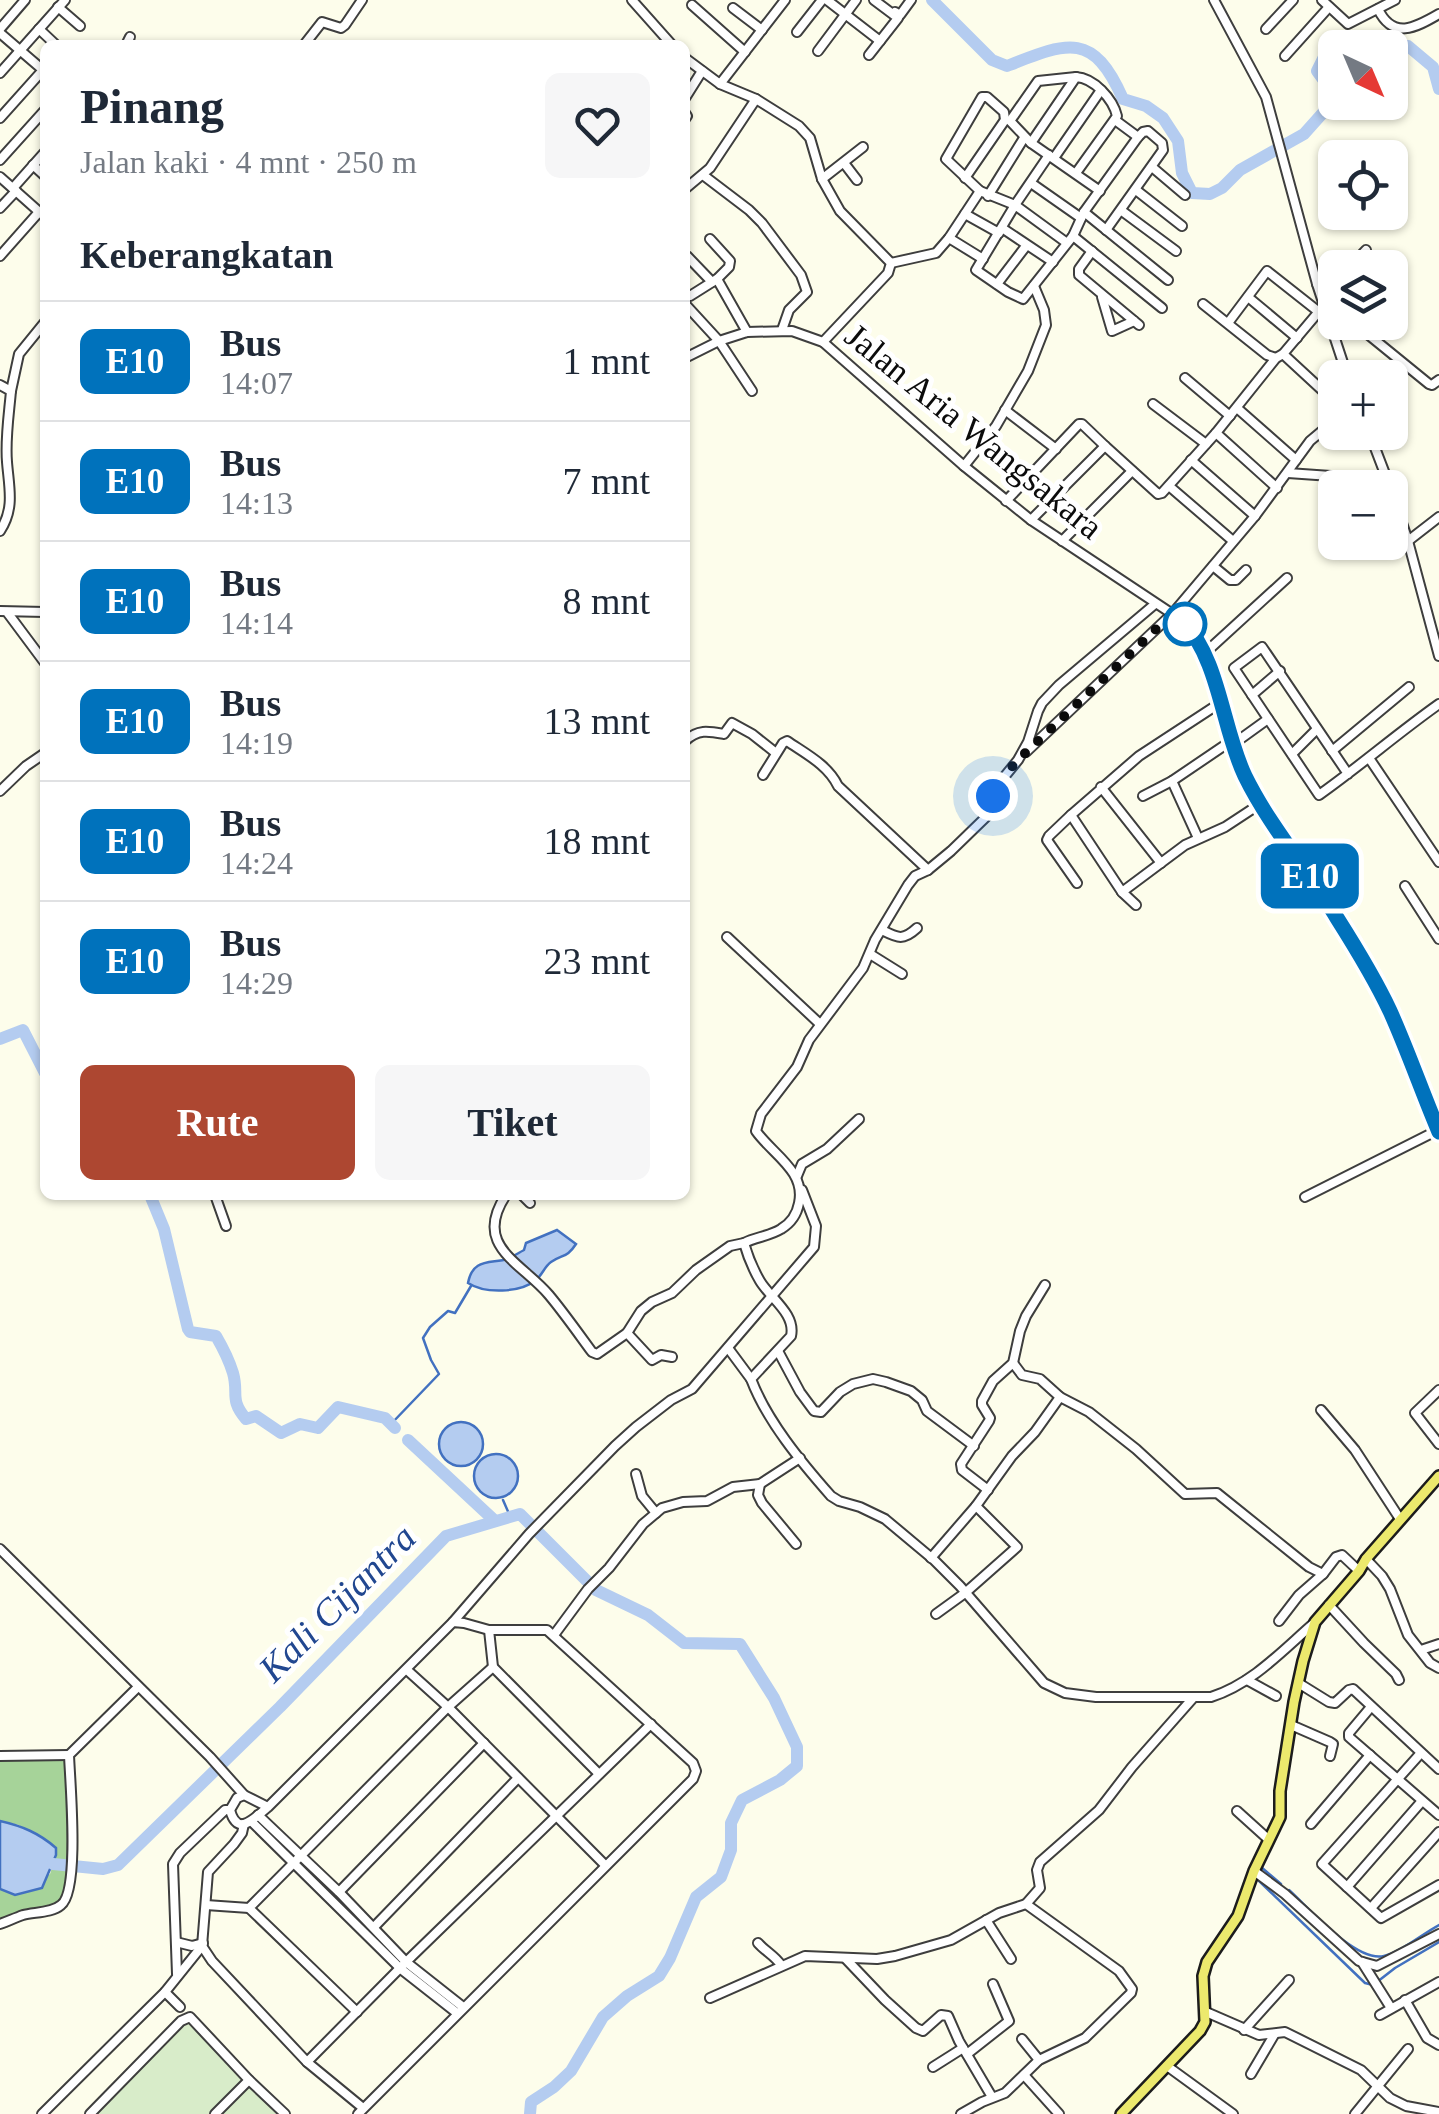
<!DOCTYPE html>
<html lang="id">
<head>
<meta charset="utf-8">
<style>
  body { margin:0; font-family:"Times New Roman",serif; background:#f6f6f7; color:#1f2937; height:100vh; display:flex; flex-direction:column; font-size:38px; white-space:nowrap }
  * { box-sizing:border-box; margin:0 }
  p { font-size:32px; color:#747a83 }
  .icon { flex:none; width:55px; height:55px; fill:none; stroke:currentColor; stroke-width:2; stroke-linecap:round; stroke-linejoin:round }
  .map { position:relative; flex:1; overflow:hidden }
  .panel { position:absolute; left:40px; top:40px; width:650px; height:1160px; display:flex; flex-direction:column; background:#fff; border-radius:15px; box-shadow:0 2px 8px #0004 }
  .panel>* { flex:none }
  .badge { padding:0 20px; border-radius:15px; font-size:35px; line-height:65px }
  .needle { width:65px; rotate:136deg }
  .controls { position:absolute; left:1318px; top:30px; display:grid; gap:20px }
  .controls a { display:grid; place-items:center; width:90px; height:90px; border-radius:15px; background:#fff; box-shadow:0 2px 8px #0004; font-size:50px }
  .you { position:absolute; width:50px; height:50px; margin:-25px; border:8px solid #fff; border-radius:50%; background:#1a73e8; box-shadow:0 0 0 15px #1a73e833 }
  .map>.badge { position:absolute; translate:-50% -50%; box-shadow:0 0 0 5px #fff }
  h2 { padding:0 40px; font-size:38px; line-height:90px }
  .round { display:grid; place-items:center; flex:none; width:105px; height:105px; border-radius:15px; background:#f6f6f7 }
  .head { display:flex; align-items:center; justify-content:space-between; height:170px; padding:0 40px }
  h1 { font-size:48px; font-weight:600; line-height:75px }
  .cta { display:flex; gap:20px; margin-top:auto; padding:20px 40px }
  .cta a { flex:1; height:115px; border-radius:15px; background:#ad4731; color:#fff; font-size:40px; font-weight:600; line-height:115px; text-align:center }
  .cta a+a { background:#f6f6f7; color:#1f2937 }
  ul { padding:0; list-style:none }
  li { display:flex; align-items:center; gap:30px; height:120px; padding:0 40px; border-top:2px solid #e0e1e3 }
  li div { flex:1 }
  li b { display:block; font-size:38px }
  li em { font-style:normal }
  li .badge { min-width:110px; font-weight:700; text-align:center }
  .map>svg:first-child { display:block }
  .forest { fill:#a6d399 }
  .pitch { fill:#d8ecc9 }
  .water { fill:#b4ccf0; stroke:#4271c0; stroke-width:2.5 }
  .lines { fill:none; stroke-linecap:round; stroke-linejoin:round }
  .stream { stroke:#4271c0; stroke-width:2.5 }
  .river { stroke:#b4ccf0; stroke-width:12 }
  .minor-casing { stroke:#3e3e3e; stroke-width:12 }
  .major-casing { stroke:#1c1c1c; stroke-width:14 }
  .minor { stroke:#fff; stroke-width:8 }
  .major { stroke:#ece96d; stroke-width:9 }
  .line-casing { stroke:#fff; stroke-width:22 }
  .line { stroke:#0072bc; stroke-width:15 }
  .walk { stroke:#0b0b0b; stroke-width:10; stroke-dasharray:0 18 }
  .stop-dot { fill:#fff; stroke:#0072bc; stroke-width:5 }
  .labels { text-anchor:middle; stroke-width:10; stroke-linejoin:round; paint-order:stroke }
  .street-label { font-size:35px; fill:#0b0b0b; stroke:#fff }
  .water-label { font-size:38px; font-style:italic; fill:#214790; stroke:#fff }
</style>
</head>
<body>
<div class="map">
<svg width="1439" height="2114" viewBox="0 0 1439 2114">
  <rect width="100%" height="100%" fill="#fdfdeb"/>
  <!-- forest -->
  <polygon class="forest" points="69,1755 72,1842 64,1903 0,1923 0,1889 16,1895 50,1874 56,1855 19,1825 0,1821 0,1756"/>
  <!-- pitch -->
  <polygon class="pitch" points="194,2019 287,2114 90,2114 181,2021"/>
  <!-- water -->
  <g class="water">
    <path d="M557,1230l19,14c-9,14 -13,10 -25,18 -6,4 -9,13 -15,18 -16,13 -51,14 -68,3 5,-25 21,-19 40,-24 2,-1 14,-8 16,-9l2,-7z"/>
    <circle cx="461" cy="1444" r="22"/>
    <circle cx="496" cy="1476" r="22"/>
    <path d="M0,1821c22,5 39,12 56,27v7l-14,33 -27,7 -15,-6z"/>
  </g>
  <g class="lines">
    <!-- stream -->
    <g class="stream">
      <polyline points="391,1424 439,1374 431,1360 423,1338 430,1327 448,1311 455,1313 471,1286"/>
      <polyline points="503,1500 510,1516"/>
      <polyline points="1261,1867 1281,1884"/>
      <polyline points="1256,1878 1365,1983 1373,1985"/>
      <path d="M1289,1890c20,18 67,73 95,66 19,-5 38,-22 55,-31"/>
      <polyline points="1377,1982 1395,1968 1439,1942"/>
    </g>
    <!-- river -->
    <g class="river">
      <path d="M932,0l60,60 15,6c61,-24 86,-35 116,33l23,7 17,12 15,23 4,32 10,20 18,1 12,-6 18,-18 64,-36 25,-28 1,-17 -13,-18 7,-14 11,-1"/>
      <polyline points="1382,48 1408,46 1433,67 1439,89"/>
      <polyline points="0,1039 23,1030 45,1073"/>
      <path d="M150,1195l14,34 24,100 2,3 26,4c7,12 13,24 17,37 6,21 -4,26 13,46l10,-3 25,17 19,-9 18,4 20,-21 47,11 10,10"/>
      <polyline points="408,1440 495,1521"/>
      <polyline points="53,1864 103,1869 118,1865 280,1707 446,1536 520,1514 596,1590 648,1615 684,1643 740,1644 774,1698 797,1747 797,1766 780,1780 742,1800 731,1823 731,1850 721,1877 696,1897 670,1958 659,1976 627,1996 603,2017 571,2071 554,2087 531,2102 530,2114"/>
    </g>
    <defs>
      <g id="minor">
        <polyline points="632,0 672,45"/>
        <polyline points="827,0 880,41"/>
        <polyline points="1214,0 1266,97 1317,284 1348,378"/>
        <polyline points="1322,0 1348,24 1395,0"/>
        <polyline points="692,5 745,52"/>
        <polyline points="58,7 80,26"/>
        <polyline points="733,8 762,30"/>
        <path d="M1378,9c15,31 37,19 61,5"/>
        <polyline points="895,12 900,15 911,0"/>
        <polyline points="0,29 25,0"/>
        <polyline points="39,29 56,45"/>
        <polyline points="1266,29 1293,0"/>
        <polyline points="797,32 822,0"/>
        <polyline points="0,33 43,70 0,118"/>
        <polyline points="126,45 130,37"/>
        <polyline points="304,45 322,22 341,28 345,25 362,0"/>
        <polyline points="818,51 856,0"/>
        <polyline points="869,55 898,18 874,0"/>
        <polyline points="1285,56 1329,7"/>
        <polyline points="685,58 720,84 756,99 799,126 810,138 822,179 840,211 891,263 888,273 823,342"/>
        <polyline points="0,73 65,0"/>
        <polyline points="1076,77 1038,81 1010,121 1031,143 1100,191"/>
        <polyline points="720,84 785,0"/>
        <polyline points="685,98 702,71"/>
        <polyline points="685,113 687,116 685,119"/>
        <polyline points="1115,120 1138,137"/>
        <path d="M1031,143l45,-66c18,1 37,22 41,39l-41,57"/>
        <polyline points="1054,158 1101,90"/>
        <polyline points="0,160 45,110"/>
        <polyline points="844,163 857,180"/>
        <polyline points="33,165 45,176"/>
        <polyline points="1152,167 1185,195"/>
        <polyline points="703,175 749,210 762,223 801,275 807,292 789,310 782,330"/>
        <polyline points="0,177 45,217"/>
        <polyline points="965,178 1005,120"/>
        <polyline points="822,179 863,147"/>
        <polyline points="1031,183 1081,218"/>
        <polyline points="13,188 45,152"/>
        <polyline points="685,189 710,168 756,99"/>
        <polyline points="1136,190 1182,226"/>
        <polyline points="980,191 1015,205 1049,155"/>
        <polyline points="988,196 1024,138"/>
        <polyline points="0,208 16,191"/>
        <polyline points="1122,211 1176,251"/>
        <polyline points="1084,212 1168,280"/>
        <polyline points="965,214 999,233"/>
        <polyline points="1002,228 1053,262"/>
        <polyline points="1073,236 1162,308"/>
        <polyline points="949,238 983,259"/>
        <polyline points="710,239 730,261 729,267 717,279 747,332"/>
        <polyline points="1067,243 1015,205 976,270 1008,292 1023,299 1073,236 1084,212 1138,137 1143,132 1148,131 1162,143 1163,150 1106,230"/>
        <polyline points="1092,251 1079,269 1079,275 1139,325"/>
        <polyline points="0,256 39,212"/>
        <polyline points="687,256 712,282"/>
        <polyline points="891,263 936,253 949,238 980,191 946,159 982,97 987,97 1004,112 1005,120"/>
        <polyline points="1349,268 1366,250"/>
        <polyline points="997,284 1026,246"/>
        <polyline points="1317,284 1335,276"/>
        <polyline points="685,294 690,296 717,279"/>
        <polyline points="1102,297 1112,331 1134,321"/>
        <polyline points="1248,297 1297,338"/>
        <polyline points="685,304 719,341 752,391"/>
        <polyline points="1203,304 1267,355 1276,358"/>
        <polyline points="1228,323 1267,271 1319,312"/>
        <polyline points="1333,334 1359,327 1429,384 1432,385 1439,380"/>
        <polyline points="1283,354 1321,309"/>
        <polyline points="685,358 719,341 747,332 792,331 823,342 964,466 1031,520 1183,621 1205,653 1232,745 1244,775 1260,804 1312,878 1374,981 1390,1012 1439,1132"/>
        <polyline points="1185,378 1230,416"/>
        <path d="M0,385l11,6c-2,23 -6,48 -4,71 2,26 8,46 -7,69"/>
        <polyline points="11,391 19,354 45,322"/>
        <polyline points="1153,404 1206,444"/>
        <polyline points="1237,408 1296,460"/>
        <polyline points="1005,410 1056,449"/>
        <polyline points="1369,432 1390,487 1408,541 1439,656"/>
        <polyline points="1216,433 1277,488"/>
        <polyline points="1191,460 1255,516"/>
        <polyline points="964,466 996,426 1028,371 1046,325 1044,310 1034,286"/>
        <polyline points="1288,473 1345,477 1359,481 1386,477"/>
        <polyline points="1169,486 1233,541"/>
        <polyline points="1006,501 1079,424 1082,424 1105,446"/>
        <polyline points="1031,520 1105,446 1158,494 1162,493 1216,433 1276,358 1283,354 1335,402"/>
        <polyline points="1062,541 1132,471"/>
        <polyline points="1408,541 1439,517"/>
        <polyline points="1213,566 1230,580 1236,580 1246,570"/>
        <path d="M1155,604l-96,81 -17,18 -4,8 -10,31 -10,18 -22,27 -4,20 -6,10 -35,34 -23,19 -13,6 -7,9 -33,55 -12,28 -54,72 -12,27 -36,47 -5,17c16,23 50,40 43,72 -2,11 -8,20 -18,26 -11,7 -25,8 -37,14 4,14 9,26 16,38 10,17 36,33 31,55l-40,43c16,42 50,83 80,117l8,5 21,6 25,12 49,41 26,26 84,97 21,10 31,4h115c41,-13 71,-46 102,-73"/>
        <polyline points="0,611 45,612"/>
        <polyline points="7,612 45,663"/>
        <polyline points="1205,653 1287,578"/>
        <polyline points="1252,695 1280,671"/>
        <path d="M685,741c13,-12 23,-10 39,-7l8,-11 20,11 24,19"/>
        <polyline points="1232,745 1268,719"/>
        <polyline points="1332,751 1409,687"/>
        <polyline points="1026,752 1173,613 1255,516 1310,441 1335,420"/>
        <polyline points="1292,754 1317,729"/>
        <polyline points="1369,758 1439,862"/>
        <path d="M1348,774l-86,-127 -28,21 85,127c41,-29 79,-62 120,-91"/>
        <path d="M763,775l20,-32 4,-2c19,13 41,24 51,45l90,84"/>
        <polyline points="1172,781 1231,741"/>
        <polyline points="1101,787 1161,863"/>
        <polyline points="0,791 26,766 45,753"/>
        <polyline points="1143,796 1172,781 1198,838"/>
        <polyline points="1071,815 1049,836 1047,840 1077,883"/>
        <polyline points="1405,886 1439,939"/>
        <polyline points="1122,892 1185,845 1225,827 1260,804"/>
        <polyline points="1136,905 1122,892 1071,815 1139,756 1220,703"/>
        <path d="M882,930c16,8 21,11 35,-2"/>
        <polyline points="727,937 820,1024"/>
        <polyline points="870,954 902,974"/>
        <polyline points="797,1176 802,1164 827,1149 859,1119"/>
        <polyline points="215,1195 226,1226"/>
        <path d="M506,1195c-34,51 15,67 43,100 15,18 29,38 43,57l5,2 30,-21 14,-22 11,-9 20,-9 24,-23 34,-24 14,-3"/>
        <polyline points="522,1195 530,1203"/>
        <polyline points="1305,1197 1438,1130"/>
        <polyline points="627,1333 652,1360 661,1355 672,1357"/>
        <polyline points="728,1348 751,1379"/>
        <polyline points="778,1351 800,1392 814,1411 821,1412 840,1392 853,1384 873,1379 886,1382 911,1391 922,1400 927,1411 974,1446"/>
        <polyline points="1013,1363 1022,1375 1040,1379 1060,1397 1089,1412 1136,1449 1185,1494 1217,1493 1309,1567 1323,1574 1336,1557 1342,1555 1359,1571"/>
        <polyline points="1439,1390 1415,1413 1439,1444"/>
        <polyline points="1321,1410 1355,1450 1400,1519"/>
        <polyline points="636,1474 642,1496 656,1513"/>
        <polyline points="760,1484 758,1495 762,1503 796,1544"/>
        <polyline points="988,1490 962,1470 961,1464 989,1421 990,1418 982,1405 982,1401 993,1381 1013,1363 1020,1331 1026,1316 1045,1285"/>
        <polyline points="0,1549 210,1757 244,1795"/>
        <polyline points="931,1558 976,1506"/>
        <polyline points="1366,1559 1382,1576 1390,1589 1408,1635 1430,1663 1439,1668"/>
        <polyline points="1329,1605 1364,1643 1396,1674 1399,1680"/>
        <polyline points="936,1614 965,1593 1017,1547 976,1506 1012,1456 1035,1432 1060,1397"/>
        <polyline points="1279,1621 1299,1595 1323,1574"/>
        <polyline points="453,1622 529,1534 615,1446 636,1427 671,1400 692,1389 814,1247 816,1226 802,1190"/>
        <polyline points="489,1630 493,1667 599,1774"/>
        <polyline points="554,1635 588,1589 609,1568 643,1524 662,1508 683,1502 707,1501 733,1487 760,1484 800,1458"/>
        <polyline points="1421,1650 1439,1644"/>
        <polyline points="407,1670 448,1707 605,1865"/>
        <polyline points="1247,1680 1276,1696"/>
        <polyline points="1300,1684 1329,1702 1335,1703 1349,1690 1353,1689 1439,1769"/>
        <polyline points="1370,1708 1349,1733 1349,1737 1439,1815"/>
        <polyline points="1291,1725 1330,1742 1333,1744 1330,1756"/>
        <polyline points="1420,1754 1322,1864 1381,1918 1439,1885"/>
        <polyline points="0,1756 69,1755"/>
        <path d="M268,1807l-24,-12 -7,3 -7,12c8,29 26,6 38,-3l185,-185 11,1 25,7h58l146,133 3,8 -3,8 -335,335"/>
        <polyline points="1237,1811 1268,1839"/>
        <polyline points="258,1815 339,1892 406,1962 463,2007"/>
        <polyline points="252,1822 401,1969 457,2013"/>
        <polyline points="1311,1824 1370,1755"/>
        <polyline points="1254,1871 1285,1894 1359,1961 1377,1966 1439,1934"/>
        <polyline points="1347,1887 1422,1801"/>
        <polyline points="339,1892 484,1743"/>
        <polyline points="1026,1904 1040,1888 1037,1870 1040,1862 1099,1810 1132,1767 1193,1698"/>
        <polyline points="206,1905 249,1908"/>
        <polyline points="1371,1908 1439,1832"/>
        <polyline points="986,1920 1011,1959"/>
        <path d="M0,1924c8,-3 15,-6 23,-9 11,-3 29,-2 38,-10 19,-14 9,-123 8,-150l69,-68"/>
        <polyline points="374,1927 518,1778"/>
        <polyline points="176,1942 192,1946 203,1943"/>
        <path d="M758,1943c8,9 16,12 23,22"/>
        <polyline points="202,1946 212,1961 307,2062 363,2108"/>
        <polyline points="846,1959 885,2000 916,2028 923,2031 941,2015 948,2016 959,2041 992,2097"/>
        <polyline points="1362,1962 1391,2008"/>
        <polyline points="177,1974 173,1864 180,1853 225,1810 230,1810"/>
        <polyline points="165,1992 180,2007"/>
        <polyline points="710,1998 805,1956 877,1959 895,1956 951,1940 999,1913 1026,1904 1119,1971 1132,1989 1131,1993 1085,2038 1039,2060 1005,2093 982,2102 961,2114"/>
        <polyline points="1405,2000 1427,2038 1439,2045"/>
        <polyline points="357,2012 249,1908 448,1707 493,1667"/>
        <polyline points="1206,2012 1259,2035 1285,2032 1361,2070 1390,2098 1406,2106 1439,2112"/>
        <polyline points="1380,2015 1439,1982"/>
        <polyline points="1244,2030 1289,1980"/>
        <polyline points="1022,2039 1039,2060"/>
        <polyline points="967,2054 1009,2021 993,1984"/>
        <polyline points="307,2062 406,1962 651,1724"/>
        <polyline points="1167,2066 1233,2114"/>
        <polyline points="933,2067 963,2048"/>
        <polyline points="1251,2074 1274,2035"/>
        <polyline points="1024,2075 1059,2114"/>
        <polyline points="42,2114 165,1992 202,1946 208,1872 234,1844 242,1833 244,1824"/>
        <polyline points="90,2114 181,2021 190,2017 249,2080 285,2114"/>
        <polyline points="215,2114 249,2080"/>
        <polyline points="1355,2114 1408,2049"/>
      </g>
      <polyline id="major" points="1121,2114 1200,2031 1205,2022 1203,1976 1207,1962 1238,1916 1254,1871 1280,1817 1280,1791 1294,1702 1303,1661 1315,1622 1359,1571 1366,1559 1439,1476"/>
    </defs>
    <!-- minor casing -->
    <use href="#minor" class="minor-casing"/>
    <!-- major casing -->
    <use href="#major" class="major-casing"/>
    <!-- minor -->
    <use href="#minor" class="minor"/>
    <!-- major -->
    <use href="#major" class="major"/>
  </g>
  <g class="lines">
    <defs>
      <path id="line" d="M1183,621c37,40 39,107 62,155 25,51 63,94 92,142 19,30 38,61 53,93 18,40 32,81 49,121"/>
    </defs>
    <!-- line casing -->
    <use href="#line" class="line-casing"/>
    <!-- line -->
    <use href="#line" class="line"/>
    <!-- walk -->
    <polyline class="walk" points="993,796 1000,780 1018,760 1173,613 1185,624"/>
  </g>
  <!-- markers -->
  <circle class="stop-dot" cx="1185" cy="624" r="20"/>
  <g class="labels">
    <!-- street labels -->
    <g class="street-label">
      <text transform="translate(974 431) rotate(39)" y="12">Jalan Aria Wangsakara</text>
    </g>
    <!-- water labels -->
    <g class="water-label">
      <text transform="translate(337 1603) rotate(-45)" y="13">Kali Cijantra</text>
    </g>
  </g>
</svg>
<div class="controls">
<a><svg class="needle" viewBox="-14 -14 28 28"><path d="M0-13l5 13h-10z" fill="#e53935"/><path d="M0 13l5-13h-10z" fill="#747a83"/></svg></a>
<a><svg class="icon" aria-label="locate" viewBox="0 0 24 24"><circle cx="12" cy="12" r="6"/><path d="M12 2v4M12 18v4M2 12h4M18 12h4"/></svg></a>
<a><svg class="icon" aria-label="layers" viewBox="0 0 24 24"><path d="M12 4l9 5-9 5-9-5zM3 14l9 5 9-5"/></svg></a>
<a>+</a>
<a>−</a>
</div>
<div class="you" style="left:993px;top:796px"></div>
<b class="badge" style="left:1310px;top:876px;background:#0072bc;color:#fff">E10</b>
<section class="panel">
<div class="head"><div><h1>Pinang</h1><p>Jalan kaki · 4 mnt · 250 m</p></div><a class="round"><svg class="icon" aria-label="heart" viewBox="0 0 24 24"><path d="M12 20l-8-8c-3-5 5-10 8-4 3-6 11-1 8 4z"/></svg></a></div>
<h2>Keberangkatan</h2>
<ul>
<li><span class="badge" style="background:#0072bc;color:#fff">E10</span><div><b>Bus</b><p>14:07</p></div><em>1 mnt</em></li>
<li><span class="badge" style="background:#0072bc;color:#fff">E10</span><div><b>Bus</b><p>14:13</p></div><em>7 mnt</em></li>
<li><span class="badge" style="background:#0072bc;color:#fff">E10</span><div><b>Bus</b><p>14:14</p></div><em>8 mnt</em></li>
<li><span class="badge" style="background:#0072bc;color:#fff">E10</span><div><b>Bus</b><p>14:19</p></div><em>13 mnt</em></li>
<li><span class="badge" style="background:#0072bc;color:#fff">E10</span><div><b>Bus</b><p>14:24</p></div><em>18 mnt</em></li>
<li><span class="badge" style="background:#0072bc;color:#fff">E10</span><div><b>Bus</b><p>14:29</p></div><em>23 mnt</em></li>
</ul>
<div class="cta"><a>Rute</a><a>Tiket</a></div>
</section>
</div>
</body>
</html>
